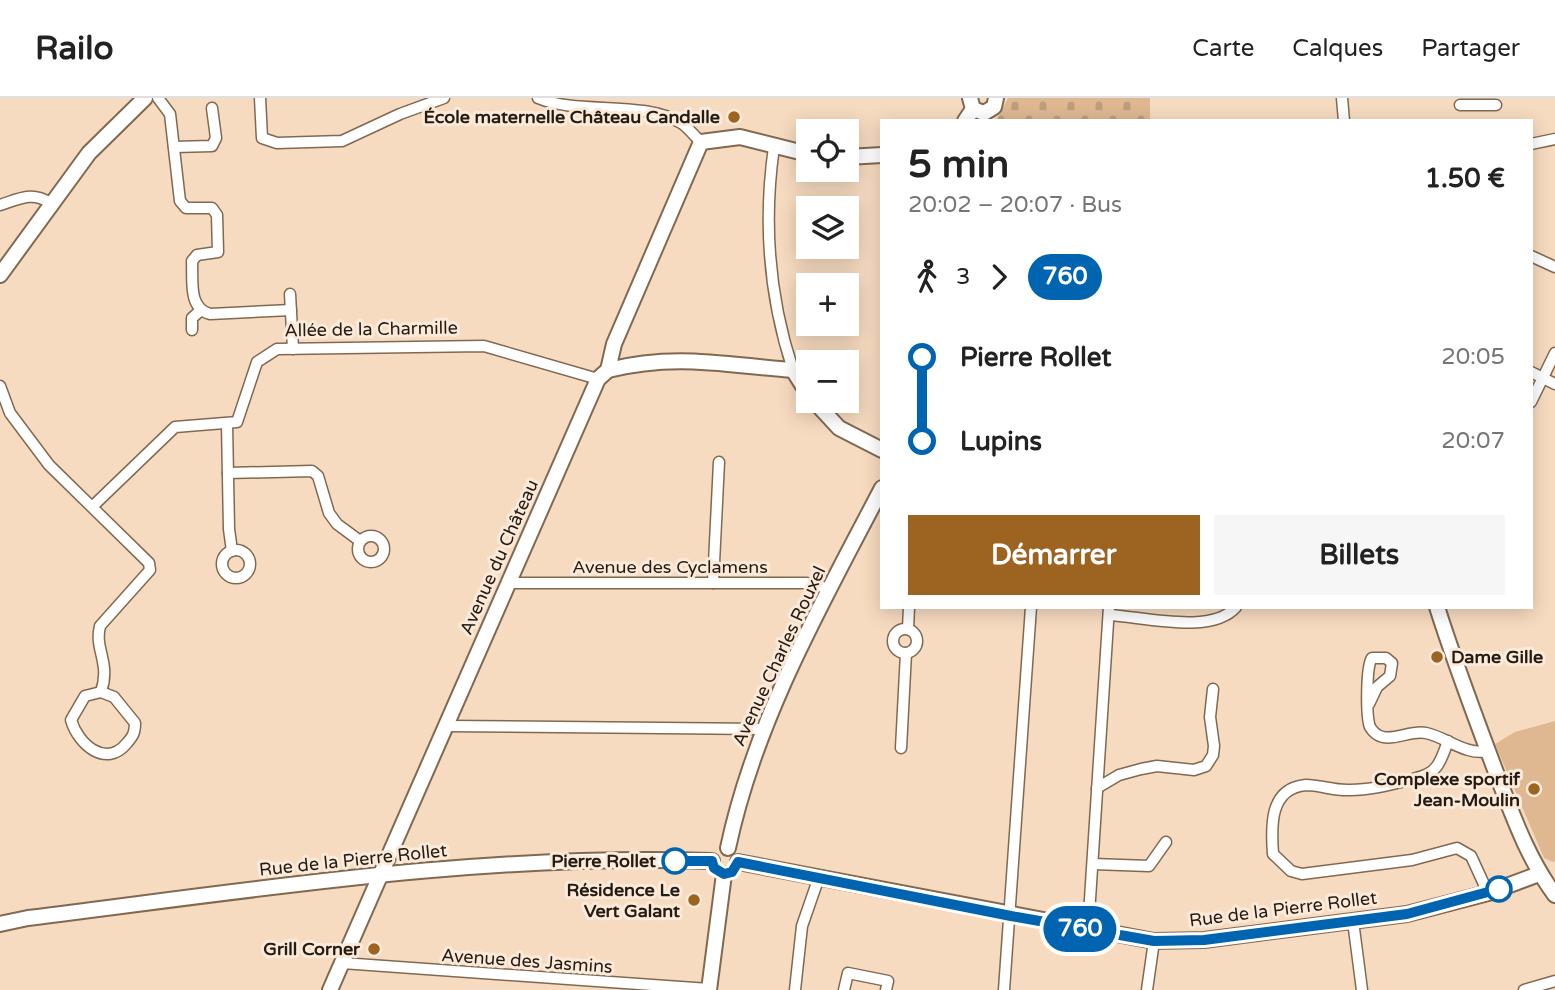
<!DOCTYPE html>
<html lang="fr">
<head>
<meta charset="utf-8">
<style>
  body { margin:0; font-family:"Varela Round",sans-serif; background:#f6f6f6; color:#222; height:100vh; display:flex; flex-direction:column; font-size:26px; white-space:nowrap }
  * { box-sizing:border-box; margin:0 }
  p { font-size:23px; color:#767676 }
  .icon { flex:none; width:38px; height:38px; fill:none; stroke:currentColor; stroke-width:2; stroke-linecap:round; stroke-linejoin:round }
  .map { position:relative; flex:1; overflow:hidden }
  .details { position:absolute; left:880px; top:21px; width:653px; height:490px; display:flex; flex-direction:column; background:#fff; border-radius:0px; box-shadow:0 4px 18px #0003 }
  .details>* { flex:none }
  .badge { padding:0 14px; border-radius:23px; font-size:24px; line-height:46px }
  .buttons { position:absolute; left:796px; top:21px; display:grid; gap:14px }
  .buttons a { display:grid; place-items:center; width:63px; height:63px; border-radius:0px; background:#fff; box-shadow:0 4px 18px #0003; font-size:35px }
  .map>.badge { position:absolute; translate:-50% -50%; box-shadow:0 0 0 4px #fff }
  .legs { display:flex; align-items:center; gap:10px; height:77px; padding:0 28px; font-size:23px }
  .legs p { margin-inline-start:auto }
  .headline { display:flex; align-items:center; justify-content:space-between; height:119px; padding:0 28px }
  h1 { font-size:38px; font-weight:800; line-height:52px }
  .action { display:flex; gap:14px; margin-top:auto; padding:14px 28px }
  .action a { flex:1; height:80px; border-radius:0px; background:#9d6421; color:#fff; font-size:28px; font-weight:800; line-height:80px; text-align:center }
  .action a+a { background:#f6f6f6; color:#222 }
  ul { padding:0 28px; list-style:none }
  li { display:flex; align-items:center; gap:24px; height:84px; font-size:26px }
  li i { display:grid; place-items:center; width:10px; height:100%; margin:0 9px; background:currentColor }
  li i::after { content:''; width:18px; height:18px; margin:-9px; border:5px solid; border-radius:50%; background:#fff }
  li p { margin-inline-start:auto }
  li:first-child i { background:linear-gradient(#0000 50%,currentColor 0) }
  li:last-child i { background:linear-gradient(currentColor 50%,#0000 0) }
  header { display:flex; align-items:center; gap:42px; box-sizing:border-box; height:98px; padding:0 35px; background:#fff; border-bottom:2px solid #e0e0e0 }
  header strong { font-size:33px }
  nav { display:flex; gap:38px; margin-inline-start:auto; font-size:24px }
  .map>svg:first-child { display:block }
  .cemetery { fill:url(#cemetery-stones) }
  .pitch { fill:#dfb892 }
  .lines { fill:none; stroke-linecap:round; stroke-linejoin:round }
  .street-casing { stroke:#816951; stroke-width:13 }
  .secondary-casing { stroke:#816951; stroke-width:18 }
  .street { stroke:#fff; stroke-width:10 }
  .secondary { stroke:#fff; stroke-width:14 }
  .line-1-casing { stroke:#fff; stroke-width:16 }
  .line-1 { stroke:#0064b0; stroke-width:10 }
  .poi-dot { fill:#9d6421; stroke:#fbeada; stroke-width:2.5 }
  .stop-1-dot { fill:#fff; stroke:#0064b0; stroke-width:3.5 }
  .labels { text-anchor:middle; stroke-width:6; stroke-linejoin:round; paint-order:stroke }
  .poi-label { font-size:18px; font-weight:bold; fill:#251b12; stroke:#fbeada; text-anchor:end }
  .street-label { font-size:18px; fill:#251b12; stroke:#fbeada }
  .stop-label { font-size:18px; font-weight:bold; fill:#251b12; stroke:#fbeada; text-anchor:end }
</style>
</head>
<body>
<header>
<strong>Railo</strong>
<nav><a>Carte</a><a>Calques</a><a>Partager</a></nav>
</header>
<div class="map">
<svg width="1555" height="892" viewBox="0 0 1555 892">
  <defs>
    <pattern id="cemetery-stones" width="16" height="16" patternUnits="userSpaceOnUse" patternTransform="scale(1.75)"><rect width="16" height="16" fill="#dfb892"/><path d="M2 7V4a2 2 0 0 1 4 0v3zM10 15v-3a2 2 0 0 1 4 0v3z" fill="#bf9e7d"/></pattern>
  </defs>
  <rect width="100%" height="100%" fill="#f7dbc0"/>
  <!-- cemetery -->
  <polygon class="cemetery" points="1008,0 1150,0 1150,23 996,23"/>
  <!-- pitch -->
  <polygon class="pitch" points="1555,623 1555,763 1553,764 1544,760 1495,646 1515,634"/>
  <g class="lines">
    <defs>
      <g id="street">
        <path d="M158,0l12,16 10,87 6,7h26l5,7 1,37 -21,3 -5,6c1,20 -4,47 18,53l81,-4"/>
        <polyline points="260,0 262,40 277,45 342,43 400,16 444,0"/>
        <path d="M538,0c40,17 105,2 143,25 8,5 13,13 20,19"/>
        <polyline points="1342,0 1344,23"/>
        <polyline points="1460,7 1496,7"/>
        <polyline points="1531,46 1555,41"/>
        <polyline points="174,49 212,48 216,40 212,10"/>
        <path d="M774,49c-11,76 -5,150 19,223"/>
        <path d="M0,107c19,-6 32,-14 50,-2"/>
        <polyline points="1531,158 1555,169"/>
        <polyline points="290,196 293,251"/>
        <polyline points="192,232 192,220 200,213"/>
        <polyline points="1531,274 1555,286"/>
        <path d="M0,288l10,27 39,52 100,98 1,7 -50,56c-6,24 11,36 1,66"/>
        <polyline points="1531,304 1555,255"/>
        <polyline points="227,326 229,431 232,453"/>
        <polyline points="228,375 312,373 318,378 329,415 337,426 360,443"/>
        <polyline points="94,407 175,329 237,324 257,264 277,251 484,248 598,281"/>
        <circle cx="371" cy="451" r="13"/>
        <circle cx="236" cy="466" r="14"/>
        <polyline points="508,485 807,485 831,491"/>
        <polyline points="713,485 719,364"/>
        <path d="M1109,517c35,2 103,20 127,-8"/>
        <circle cx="905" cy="543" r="12"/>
        <polyline points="908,531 909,509"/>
        <path d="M101,594l13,5 21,26c0,10 -2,13 -8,20 -21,26 -49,1 -56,-23l14,-24z"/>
        <path d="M1369,606l8,-17 13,-11 2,-13 -6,-5h-14c-6,8 -6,59 -2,69 3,5 8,9 13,10 13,3 29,-7 43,-4 20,4 40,23 62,18"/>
        <polyline points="446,628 763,631"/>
        <path d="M1448,643c-3,8 -6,18 -11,25 -7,10 -18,11 -28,14 -20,5 -39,10 -59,10 -15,1 -30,-5 -44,-5 -37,3 -35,42 -33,69l18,17 11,3 110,-14 45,-12 14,8 17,37"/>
        <polyline points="901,650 906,555"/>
        <polyline points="1097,690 1119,677 1141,671 1157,668 1194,672 1206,668 1213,657 1214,648 1210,619 1213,591"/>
        <polyline points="1093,766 1149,768 1166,744"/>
        <polyline points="1353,823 1362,892"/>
        <polyline points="1088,832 1109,509"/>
        <polyline points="342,865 709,891"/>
        <polyline points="795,892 802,828 819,779"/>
        <polyline points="844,892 848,875 888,883 886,892"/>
        <polyline points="1004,892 1031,509"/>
        <polyline points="1147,892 1154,843"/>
        <polyline points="1524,892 1555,883"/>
      </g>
      <g id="secondary">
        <polyline points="970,0 973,11 984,15 994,9 996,0"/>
        <polyline points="965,23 973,11"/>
        <polyline points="847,59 882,57"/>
        <polyline points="0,177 89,55 145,0"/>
        <path d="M608,272c68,-17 117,-5 185,0l15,24"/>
        <polyline points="814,303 839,330 882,352"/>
        <path d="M1437,509c18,57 39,112 60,168 16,41 31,84 58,120"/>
        <path d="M728,750c27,-128 94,-245 154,-360"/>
        <polyline points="738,764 1154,843 1204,842 1407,816 1488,795 1539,776"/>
        <path d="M0,826l28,-6c227,-28 454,-65 684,-57"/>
        <polyline points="330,892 598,281 608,272 614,246 701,44 740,39 808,56"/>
        <polyline points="709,892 724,776"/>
      </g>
    </defs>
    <!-- street casing -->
    <use href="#street" class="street-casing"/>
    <!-- secondary casing -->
    <use href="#secondary" class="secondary-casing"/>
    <!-- street -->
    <use href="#street" class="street"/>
    <!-- secondary -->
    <use href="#secondary" class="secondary"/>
  </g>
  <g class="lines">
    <defs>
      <polyline id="line-1" points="675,763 712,763 714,770 724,776 732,774 738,764 1011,818 1154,843 1204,842 1407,816 1499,791"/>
    </defs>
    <!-- line-1 casing -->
    <use href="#line-1" class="line-1-casing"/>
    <!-- line-1 -->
    <use href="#line-1" class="line-1"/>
  </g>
  <!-- markers -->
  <g class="poi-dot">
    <circle cx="734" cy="19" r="7"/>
    <circle cx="1437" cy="559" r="7"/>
    <circle cx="1534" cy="691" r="7"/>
    <circle cx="694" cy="802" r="7"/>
    <circle cx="374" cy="851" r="7"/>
  </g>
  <g class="stop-1-dot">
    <circle cx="675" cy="763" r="12"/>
    <circle cx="1499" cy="791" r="12"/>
  </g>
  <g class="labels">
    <!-- poi labels -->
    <g class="poi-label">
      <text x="720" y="25">École maternelle Château Candalle</text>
      <text x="1451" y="565" text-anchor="start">Dame Gille</text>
      <text x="1520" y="687">Complexe sportif<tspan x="1520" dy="21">Jean-Moulin</tspan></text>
      <text x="680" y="798">Résidence Le<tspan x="680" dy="21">Vert Galant</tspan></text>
      <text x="360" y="857">Grill Corner</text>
    </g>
    <!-- street labels -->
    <g class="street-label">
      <text transform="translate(371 231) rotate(-1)" y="6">Allée de la Charmille</text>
      <text transform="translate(499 459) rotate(-66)" y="6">Avenue du Château</text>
      <text x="670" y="475">Avenue des Cyclamens</text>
      <text transform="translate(779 558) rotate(-65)" y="6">Avenue Charles Rouxel</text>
      <text transform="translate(353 762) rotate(-6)" y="6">Rue de la Pierre Rollet</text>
      <text transform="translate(1283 811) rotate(-7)" y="6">Rue de la Pierre Rollet</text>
      <text transform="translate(527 863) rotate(4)" y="6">Avenue des Jasmins</text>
    </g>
    <!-- stop labels -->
    <g class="stop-label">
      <text x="656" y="769">Pierre Rollet</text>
    </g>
  </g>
</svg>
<div class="buttons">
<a><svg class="icon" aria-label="locate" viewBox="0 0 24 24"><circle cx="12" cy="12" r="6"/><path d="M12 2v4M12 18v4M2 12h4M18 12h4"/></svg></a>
<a><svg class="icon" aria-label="layers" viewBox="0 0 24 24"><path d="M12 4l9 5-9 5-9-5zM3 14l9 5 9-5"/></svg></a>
<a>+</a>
<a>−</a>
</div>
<b class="badge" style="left:1080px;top:831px;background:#0064b0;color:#fff">760</b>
<section class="details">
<div class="headline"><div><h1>5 min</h1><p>20:02 – 20:07 · Bus</p></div><b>1.50 €</b></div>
<div class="legs"><svg class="icon" aria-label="walk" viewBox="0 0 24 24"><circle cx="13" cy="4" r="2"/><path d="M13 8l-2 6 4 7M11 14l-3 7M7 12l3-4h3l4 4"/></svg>3<svg class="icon" aria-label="forward" viewBox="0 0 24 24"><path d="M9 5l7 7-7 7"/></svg><b class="badge" style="background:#0064b0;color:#fff">760</b></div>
<ul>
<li><i style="color:#0064b0"></i><b>Pierre Rollet</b><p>20:05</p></li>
<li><i style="color:#0064b0"></i><b>Lupins</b><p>20:07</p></li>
</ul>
<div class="action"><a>Démarrer</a><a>Billets</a></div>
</section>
</div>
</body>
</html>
